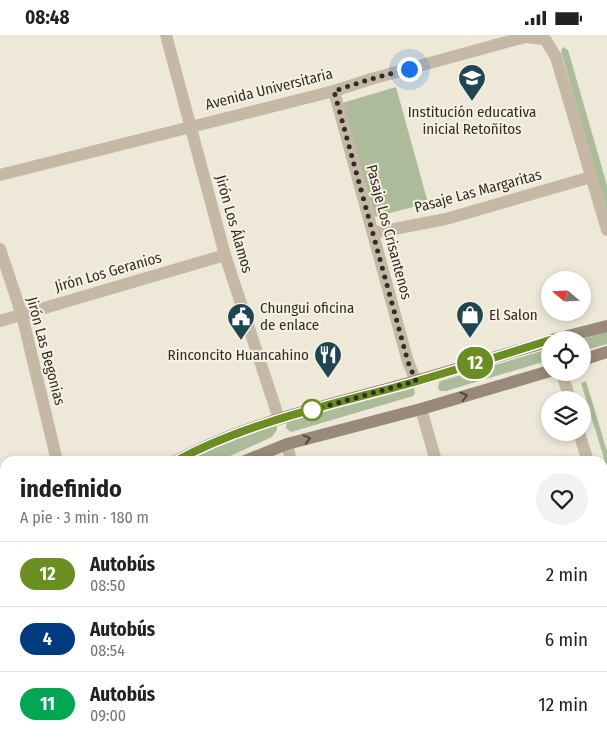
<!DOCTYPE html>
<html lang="es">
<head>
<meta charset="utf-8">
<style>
  body { margin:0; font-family:"Fira Sans Condensed",sans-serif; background:#f2f2f2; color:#222; height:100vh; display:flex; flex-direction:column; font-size:19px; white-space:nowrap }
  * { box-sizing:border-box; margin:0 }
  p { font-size:16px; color:#767676 }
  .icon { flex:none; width:28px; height:28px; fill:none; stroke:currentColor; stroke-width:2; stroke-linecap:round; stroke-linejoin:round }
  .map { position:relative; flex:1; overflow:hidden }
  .panel { position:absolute; left:0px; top:421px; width:608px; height:291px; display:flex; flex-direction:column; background:#fff; border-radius:15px 15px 0 0; box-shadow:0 2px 8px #0003 }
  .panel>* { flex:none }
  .badge { padding:0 10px; border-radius:16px; font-size:18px; line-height:32px }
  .needle { width:32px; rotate:289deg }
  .controls { position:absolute; left:541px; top:236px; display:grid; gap:10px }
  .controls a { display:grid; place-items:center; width:50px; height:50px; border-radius:50%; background:#fff; box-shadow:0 2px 8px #0003; font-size:25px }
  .you { position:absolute; width:25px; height:25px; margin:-12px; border:4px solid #fff; border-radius:50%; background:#1a73e8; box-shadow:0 0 0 8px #1a73e833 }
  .map>.badge { position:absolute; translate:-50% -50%; box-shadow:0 0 0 2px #fff }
  .round { display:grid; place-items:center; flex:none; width:52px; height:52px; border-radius:26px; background:#f2f2f2 }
  .head { display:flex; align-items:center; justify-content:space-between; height:85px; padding:0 20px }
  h1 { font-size:24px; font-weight:700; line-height:38px }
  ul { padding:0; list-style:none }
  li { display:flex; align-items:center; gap:15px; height:65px; padding:0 20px; border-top:1px solid #e0e0e0 }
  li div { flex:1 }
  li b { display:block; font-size:19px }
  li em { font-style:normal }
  li .badge { min-width:55px; font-weight:700; text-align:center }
  .status { display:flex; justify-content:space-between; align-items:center; height:35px; padding:0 25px; background:#fff; direction:ltr }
  .status svg { height:14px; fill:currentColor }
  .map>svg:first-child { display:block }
  .green { fill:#acbc9a }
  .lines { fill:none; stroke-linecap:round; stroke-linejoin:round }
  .street { stroke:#c5b9a6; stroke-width:12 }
  .secondary { stroke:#988978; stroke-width:12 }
  .oneway { stroke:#51483f }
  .line-casing { stroke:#fff; stroke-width:11 }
  .line { stroke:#6b8e23; stroke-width:8 }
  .walk { stroke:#322c26; stroke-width:5; stroke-dasharray:0 9 }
  .stop-dot { fill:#fff; stroke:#6b8e23; stroke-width:2.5 }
  .labels { text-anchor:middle; stroke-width:4; stroke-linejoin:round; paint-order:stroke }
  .street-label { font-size:15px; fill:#322c26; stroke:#f7f1e4 }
  .poi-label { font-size:15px; fill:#322c26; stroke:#f7f1e4; text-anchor:start }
</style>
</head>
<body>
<div class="status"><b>08:48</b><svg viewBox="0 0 49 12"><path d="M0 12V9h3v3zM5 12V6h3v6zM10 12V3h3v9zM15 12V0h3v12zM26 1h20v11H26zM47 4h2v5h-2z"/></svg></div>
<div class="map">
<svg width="607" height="712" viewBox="0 0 607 712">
  <rect width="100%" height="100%" fill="#eee8d9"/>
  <!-- green -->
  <g class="green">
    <polygon points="563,12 568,15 607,150 607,178 561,16"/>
    <polygon points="396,52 428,168 375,182 342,68"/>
    <polygon points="607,297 607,309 583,316 582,305 579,305"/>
    <polygon points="542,316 547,318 548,324 546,326 446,356 440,356 438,353 439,347 441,346"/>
    <polygon points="586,346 607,416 607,433 581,348"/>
    <polygon points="414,353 415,358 413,361 291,397 286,393 287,387"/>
    <polygon points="272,388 277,392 277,395 272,402 219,426 186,426"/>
    <polygon points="121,708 212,708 199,712 119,712"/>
  </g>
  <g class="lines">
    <!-- street -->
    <g class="street">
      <polyline points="166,0 225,220 279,384"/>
      <polyline points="334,56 408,327 416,346"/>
      <polyline points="0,140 334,56 371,44 525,2 545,4 556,22 607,195"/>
      <polyline points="373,198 446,184 591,142"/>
      <polyline points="0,214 22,280 57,426"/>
      <polyline points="0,286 225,220"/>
      <polyline points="562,338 570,365"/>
      <polyline points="421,374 436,426"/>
      <polyline points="579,398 588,426"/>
      <polyline points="287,409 291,426"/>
      <polyline points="602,475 607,490"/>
      <polyline points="602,612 607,610"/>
      <polyline points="64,708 66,712"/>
      <polyline points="365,708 366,712"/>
      <polyline points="252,712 266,708"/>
    </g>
    <!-- secondary -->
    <g class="secondary">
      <polyline points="552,305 607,291"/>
      <polyline points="582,325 607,317"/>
      <path d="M176,426c64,-35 137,-52 207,-71 56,-15 111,-33 167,-49"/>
      <polyline points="245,426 287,409 421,374 550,336"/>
      <polyline points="0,556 5,550"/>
      <polyline points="0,609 5,603"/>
    </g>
  </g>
  <!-- one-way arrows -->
  <defs><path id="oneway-chevron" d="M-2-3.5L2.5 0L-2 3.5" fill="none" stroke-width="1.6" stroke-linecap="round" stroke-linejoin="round" transform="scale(1.25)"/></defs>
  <g class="oneway">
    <use href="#oneway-chevron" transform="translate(464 361) rotate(-17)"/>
    <use href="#oneway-chevron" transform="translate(307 404) rotate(-15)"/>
  </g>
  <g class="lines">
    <defs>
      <path id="line" d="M176,426c68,-37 146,-54 220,-74 52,-14 103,-31 154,-47"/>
    </defs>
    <!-- line casing -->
    <use href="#line" class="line-casing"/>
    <!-- line -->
    <use href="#line" class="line"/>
    <!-- walk -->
    <polyline class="walk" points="312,375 308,376 416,346 408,327 334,56 371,44 409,34"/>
  </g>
  <!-- icons -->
  <defs>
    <symbol id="school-pin" viewBox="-11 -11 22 30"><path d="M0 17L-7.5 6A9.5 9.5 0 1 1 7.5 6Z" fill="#204550" stroke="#f7f1e4"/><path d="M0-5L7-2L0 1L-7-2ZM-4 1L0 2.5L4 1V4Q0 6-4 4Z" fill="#fff"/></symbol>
    <symbol id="shop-pin" viewBox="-11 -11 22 30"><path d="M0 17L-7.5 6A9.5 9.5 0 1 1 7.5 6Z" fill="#204550" stroke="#f7f1e4"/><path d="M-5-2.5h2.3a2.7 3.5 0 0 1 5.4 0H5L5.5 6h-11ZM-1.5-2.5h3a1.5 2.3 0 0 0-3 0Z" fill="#fff"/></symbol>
    <symbol id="civic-pin" viewBox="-11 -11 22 30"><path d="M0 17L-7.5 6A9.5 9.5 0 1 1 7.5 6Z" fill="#204550" stroke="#f7f1e4"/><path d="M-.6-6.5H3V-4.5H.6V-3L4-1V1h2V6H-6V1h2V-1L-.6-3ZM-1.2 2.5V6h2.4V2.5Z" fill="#fff"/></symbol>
    <symbol id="restaurant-pin" viewBox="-11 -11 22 30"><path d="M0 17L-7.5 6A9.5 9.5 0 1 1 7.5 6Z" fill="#204550" stroke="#f7f1e4"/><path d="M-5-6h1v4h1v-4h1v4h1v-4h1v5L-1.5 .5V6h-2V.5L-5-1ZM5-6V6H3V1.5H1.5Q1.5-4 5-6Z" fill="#fff"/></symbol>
  </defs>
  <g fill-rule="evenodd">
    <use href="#school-pin" x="456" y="27" width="32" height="43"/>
    <use href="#shop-pin" x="454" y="264" width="32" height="43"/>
    <use href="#civic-pin" x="225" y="266" width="32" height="43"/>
    <use href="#restaurant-pin" x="312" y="304" width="32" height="43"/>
  </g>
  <!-- markers -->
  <circle class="stop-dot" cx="312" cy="375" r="10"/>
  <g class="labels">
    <!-- street labels -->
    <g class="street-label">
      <text transform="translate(269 54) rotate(-14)" y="5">Avenida Universitaria</text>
      <text transform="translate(478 156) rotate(-15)" y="5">Pasaje Las Margaritas</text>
      <text transform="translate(234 189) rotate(74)" y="5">Jirón Los Álamos</text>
      <text transform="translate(389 197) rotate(75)" y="5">Pasaje Los Crisantenos</text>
      <text transform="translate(108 237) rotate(-16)" y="5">Jirón Los Geranios</text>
      <text transform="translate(46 316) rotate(75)" y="5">Jirón Las Begonias</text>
    </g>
    <!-- poi labels -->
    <g class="poi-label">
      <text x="472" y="82" text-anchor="middle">Institución educativa<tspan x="472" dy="17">inicial Retoñitos</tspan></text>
      <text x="260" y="278">Chungui oficina<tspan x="260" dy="17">de enlace</tspan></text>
      <text x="489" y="285">El Salon</text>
      <text x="309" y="325" text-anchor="end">Rinconcito Huancahino</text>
    </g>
  </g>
</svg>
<div class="controls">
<a><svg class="needle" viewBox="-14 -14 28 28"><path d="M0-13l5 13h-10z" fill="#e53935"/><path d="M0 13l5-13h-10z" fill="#767676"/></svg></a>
<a><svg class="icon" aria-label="locate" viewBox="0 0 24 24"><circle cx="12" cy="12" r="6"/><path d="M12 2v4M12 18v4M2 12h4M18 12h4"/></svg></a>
<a><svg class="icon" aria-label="layers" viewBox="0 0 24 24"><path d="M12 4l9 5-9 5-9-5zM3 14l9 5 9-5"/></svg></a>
</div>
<div class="you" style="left:409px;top:34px"></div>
<b class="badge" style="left:475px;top:328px;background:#6b8e23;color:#fff">12</b>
<section class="panel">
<div class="head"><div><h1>indefinido</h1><p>A pie · 3 min · 180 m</p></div><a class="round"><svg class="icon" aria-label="heart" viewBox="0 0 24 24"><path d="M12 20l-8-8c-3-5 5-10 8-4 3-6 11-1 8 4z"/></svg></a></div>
<ul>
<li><span class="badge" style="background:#6b8e23;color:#fff">12</span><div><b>Autobús</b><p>08:50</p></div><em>2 min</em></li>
<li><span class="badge" style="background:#003b80;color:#fff">4</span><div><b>Autobús</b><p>08:54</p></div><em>6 min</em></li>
<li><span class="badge" style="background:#00a651;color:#fff">11</span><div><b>Autobús</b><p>09:00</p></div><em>12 min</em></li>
</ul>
</section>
</div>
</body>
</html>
